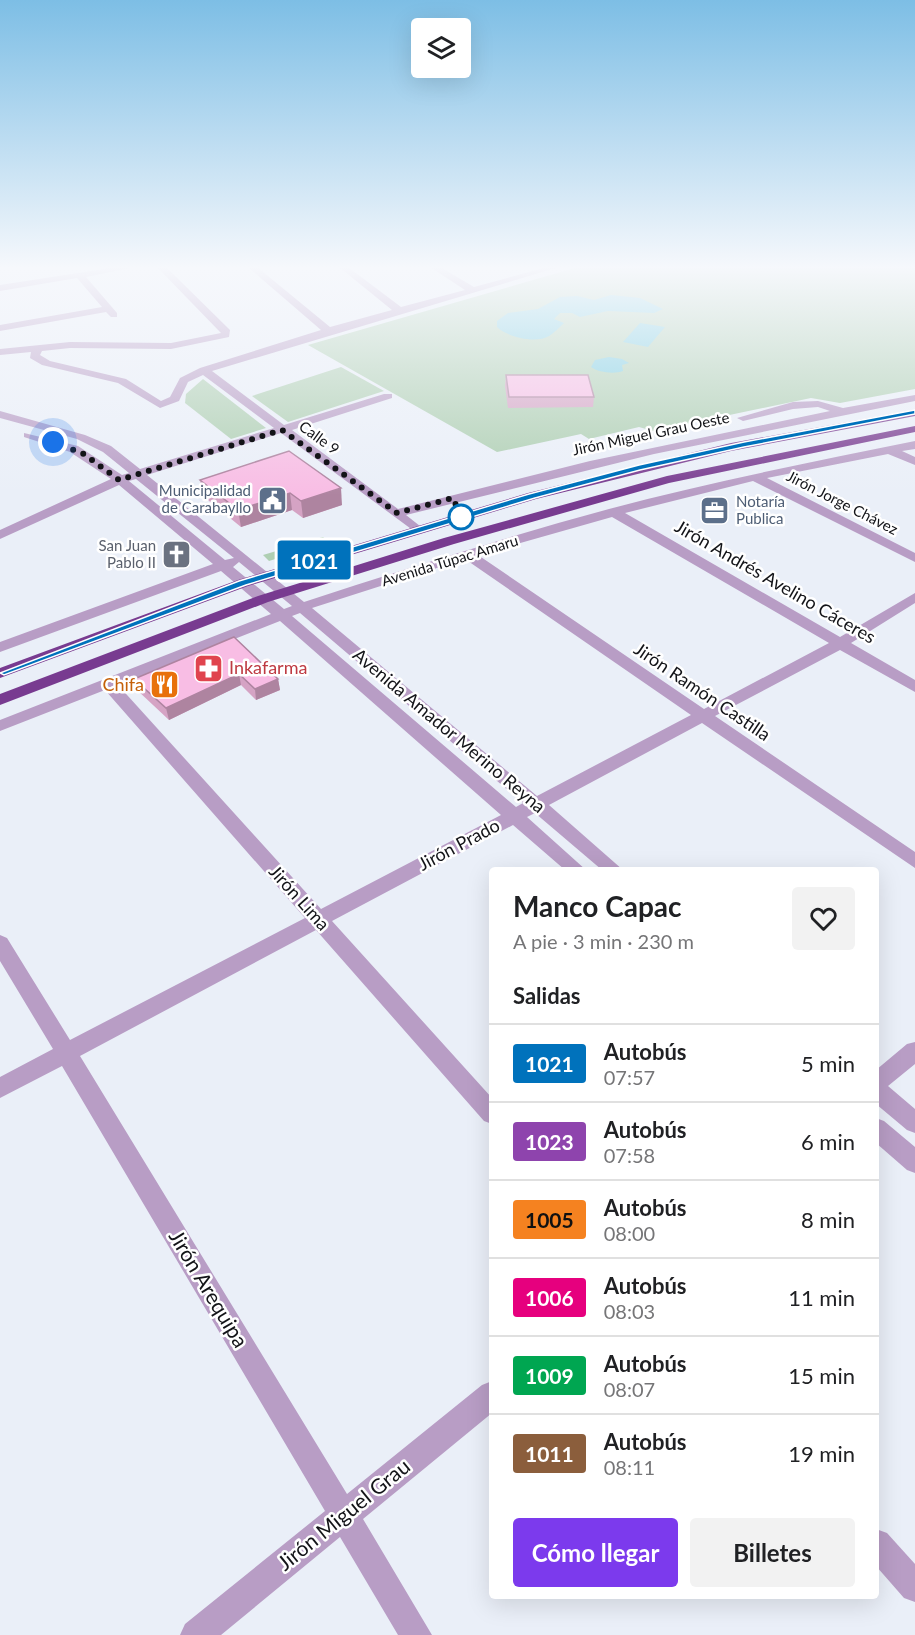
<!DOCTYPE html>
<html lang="es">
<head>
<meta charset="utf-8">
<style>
  body { margin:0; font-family:Lato,sans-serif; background:#f2f2f2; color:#202124; height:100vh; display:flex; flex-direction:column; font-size:22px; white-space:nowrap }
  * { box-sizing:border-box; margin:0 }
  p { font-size:20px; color:#757577 }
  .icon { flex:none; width:33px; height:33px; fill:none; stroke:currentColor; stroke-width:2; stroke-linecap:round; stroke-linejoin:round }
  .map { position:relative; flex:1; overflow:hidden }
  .details { position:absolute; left:489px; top:867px; width:390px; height:732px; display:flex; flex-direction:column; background:#fff; border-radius:6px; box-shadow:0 6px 24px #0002 }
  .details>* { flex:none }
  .badge { padding:0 12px; border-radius:4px; font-size:21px; line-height:39px }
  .fabs { position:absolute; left:411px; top:18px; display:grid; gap:12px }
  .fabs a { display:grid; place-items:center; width:60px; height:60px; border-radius:6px; background:#fff; box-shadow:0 6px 24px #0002; font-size:30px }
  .you { position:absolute; width:30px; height:30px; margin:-15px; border:4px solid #fff; border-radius:50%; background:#1a73e8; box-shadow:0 0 0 9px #1a73e833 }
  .map>.badge { position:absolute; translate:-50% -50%; box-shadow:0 0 0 3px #fff }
  h2 { padding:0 24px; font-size:22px; line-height:54px }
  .round { display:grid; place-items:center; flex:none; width:63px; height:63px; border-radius:6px; background:#f2f2f2 }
  .overview { display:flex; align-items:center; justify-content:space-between; height:102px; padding:0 24px }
  h1 { font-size:28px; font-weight:700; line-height:45px }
  .button { display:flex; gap:12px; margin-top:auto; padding:12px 24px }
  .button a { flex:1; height:69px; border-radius:6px; background:#7c3aed; color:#fff; font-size:24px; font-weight:700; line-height:69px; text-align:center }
  .button a+a { background:#f2f2f2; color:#202124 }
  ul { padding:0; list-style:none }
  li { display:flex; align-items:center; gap:18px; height:78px; padding:0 24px; border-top:2px solid #e0e0e0 }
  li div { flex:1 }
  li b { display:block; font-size:22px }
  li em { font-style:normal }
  li .badge { min-width:66px; font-weight:700; text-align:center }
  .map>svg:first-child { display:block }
  .green { fill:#afcfb3 }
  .water { fill:#7ccde0 }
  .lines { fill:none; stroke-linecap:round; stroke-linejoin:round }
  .minor { fill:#b89dc5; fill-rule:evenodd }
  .highway { fill:#783b90; fill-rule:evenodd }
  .wall { fill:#d5a3c4 }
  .shaded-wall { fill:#ae84a0 }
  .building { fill:#f8bde4; stroke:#ae84a0; stroke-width:1.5 }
  .line { fill:#0072bc; stroke:#fff; stroke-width:1.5 }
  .walk { stroke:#131418; stroke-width:6; stroke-dasharray:0 10.8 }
  .stop-dot { fill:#fff; stroke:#0072bc; stroke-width:3 }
  .labels { text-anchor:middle; stroke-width:5; stroke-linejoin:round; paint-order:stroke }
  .far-street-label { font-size:15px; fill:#131418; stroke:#fff }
  .far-service-label { font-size:15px; fill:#4e5e75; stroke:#fff; text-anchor:end }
  .far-worship-label { font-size:15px; fill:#5b616d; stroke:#fff; text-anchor:end }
  .street-label { font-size:18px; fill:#131418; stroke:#fff }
  .health-label { font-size:18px; fill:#be3a42; stroke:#fff; text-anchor:start }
  .food-label { font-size:18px; fill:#c56008; stroke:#fff; text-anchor:end }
  .near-street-label { font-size:21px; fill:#131418; stroke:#fff }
</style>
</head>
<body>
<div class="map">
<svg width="915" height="1635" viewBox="0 0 915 1635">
  <rect width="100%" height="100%" fill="#eaeff8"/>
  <!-- green -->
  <g class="green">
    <polygon points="578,267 915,267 915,389 840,403 811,398 653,431 639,427 589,439 581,434 497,452 308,345"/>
    <polygon points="341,367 384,391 288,422 252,396"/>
    <polygon points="203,379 266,428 231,439 185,403 186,394"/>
    <polygon points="323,537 329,542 269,561 263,555"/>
  </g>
  <!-- water -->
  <g class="water">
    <path d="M611,295l29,3 23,11 -9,4 -46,-2 -28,6 -8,-4h-12l-6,6 10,4c-4,4 -10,10 -15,13 -13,8 -42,1 -52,-9v-6l11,-8 30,-4 22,-12 17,-1 17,4z"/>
    <polygon points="640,323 665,327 648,347 623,342"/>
    <path d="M609,357l13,2 7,4 -7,2 1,6c-8,3 -24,2 -32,-4l4,-7z"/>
  </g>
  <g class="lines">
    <!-- minor -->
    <g class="minor">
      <polygon points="117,267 135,267 86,277 117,313 117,317 111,317 106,312 0,331 0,325 102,307 77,278 0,291 0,285"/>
      <path d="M157,267h9l64,63 -1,7 -58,12 -101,-1 -28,3 -2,4 10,6 76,18 35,22 9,-4 10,-19 20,-10 121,-38 -73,-63h9l73,60 62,-17 -53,-43h9l53,40 64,-17 -35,-23h10l34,20 73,-20h12l-347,104 72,54 100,-31h8v4l-100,32 106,79 192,-48 240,-50 -12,-4 -25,2 -50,12 -6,-3 56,-16 25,-1 25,7 72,-13v6l-261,53 -248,61 19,15 -7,4 -137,-101 -134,42 157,127c101,-33 202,-65 305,-93 101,-27 203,-47 306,-68v8l-13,2 13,6v8l-27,-11 -121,24 148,75v9l-162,-81 -128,32 215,124 75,-44v10l-64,40 64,37v12l-75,-42 -125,66 200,136v16l-213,-145 -153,82 74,65h-21l-67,-57 -8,4 59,53h-21l-52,-45 -181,96 160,177v26l-8,-3 -168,-191 -236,126 267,438 135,-109 10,-4v32l-129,106 69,116h-34l-58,-98 -119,98h-41l5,-11 140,-113 -263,-445 -62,32v-21l53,-28 -53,-88v-26l7,3 63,102 235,-122 -200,-228 -105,41v-11l271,-106 -50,-43 -221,81v-10l213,-78 -94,-79 -119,54v-9l111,-51 -41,-27 -46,-15v-4l54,13 44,29 7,-2 -26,-21 -26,-13 -77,-21v-7l85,24 26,11 29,23 134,-41 -71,-53 -15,7 -9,19 -19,7 -42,-25 -76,-18 -12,-7 1,-6 -31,3v-6l70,-7 101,1 50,-10zM136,479l98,79 -9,2 -96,-79zM612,517l217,126 -125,66 -226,-154zM465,559l226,156 -154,81 -225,-188zM239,562l53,44 -8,3 -51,-42zM300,613l223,190 -7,4 -224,-191zM280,621l221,194 -180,94 -203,-224z"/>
      <polygon points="915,1042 915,1064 888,1086 915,1109 915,1133 907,1130 876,1104 876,1070 907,1044"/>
      <polygon points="876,1118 884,1121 915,1147 915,1173 907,1170 876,1143"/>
      <polygon points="876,1529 887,1533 915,1564 915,1602 904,1598 876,1566"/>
    </g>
    <!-- highway -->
    <g class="highway">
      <polygon points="915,410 915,416 731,451 536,499 248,586 0,678 0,668 238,580 528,493 731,443"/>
      <polygon points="915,426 915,432 669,483 454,544 268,602 0,705 0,694 258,596 444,538 667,476"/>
    </g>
  </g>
  <!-- wall -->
  <g class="wall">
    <polygon points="506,375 594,397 593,407 508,408 505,386"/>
    <polygon points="289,451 342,505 303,518 292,510 241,527 203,496 200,480"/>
    <polygon points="234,637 278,679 280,690 256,700 241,685 169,720 137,690 134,679"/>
  </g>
  <!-- shaded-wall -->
  <g class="shaded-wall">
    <polygon points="341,488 342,505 303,518 301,501"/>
    <polygon points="290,493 292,510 241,527 238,510"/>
    <polygon points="239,674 241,685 169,720 166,708"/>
    <polygon points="278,679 280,690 256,700 255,689"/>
  </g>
  <!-- building -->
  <g class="building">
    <polygon points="506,375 588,375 594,397 509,397"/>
    <polygon points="289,451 341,488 301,501 290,493 238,510 200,480"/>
    <polygon points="234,637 278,679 255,689 239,674 166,708 134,679"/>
  </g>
  <!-- sky -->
  <linearGradient id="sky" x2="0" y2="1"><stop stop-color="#7dbee5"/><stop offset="0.54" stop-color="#f6f8fc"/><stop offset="1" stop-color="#f6f8fc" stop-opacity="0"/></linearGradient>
  <rect width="915" height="495" fill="url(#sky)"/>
  <!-- line -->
  <polygon class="line" points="915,410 915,414 744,447 640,470 535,498 246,585 4,675 0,673 239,581 529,494 639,465 744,442"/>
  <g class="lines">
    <!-- walk -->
    <polyline class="walk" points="53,442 84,454 119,480 282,430 397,513 453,498 461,517"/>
  </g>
  <!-- icons -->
  <defs>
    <symbol id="civic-square" viewBox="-11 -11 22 22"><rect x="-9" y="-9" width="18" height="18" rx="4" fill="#5c6f8a" stroke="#fff"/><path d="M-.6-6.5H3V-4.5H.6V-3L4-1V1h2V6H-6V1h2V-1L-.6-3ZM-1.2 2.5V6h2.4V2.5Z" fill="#fff"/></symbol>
    <symbol id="office-square" viewBox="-11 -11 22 22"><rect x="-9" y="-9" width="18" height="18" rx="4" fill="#5c6f8a" stroke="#fff"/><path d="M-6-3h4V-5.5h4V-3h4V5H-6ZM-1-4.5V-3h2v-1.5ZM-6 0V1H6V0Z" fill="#fff"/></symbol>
    <symbol id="church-square" viewBox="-11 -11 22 22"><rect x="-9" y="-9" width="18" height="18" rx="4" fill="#6b7280" stroke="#fff"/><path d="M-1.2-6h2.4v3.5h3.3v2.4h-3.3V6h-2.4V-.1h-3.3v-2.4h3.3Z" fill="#fff"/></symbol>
    <symbol id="pharmacy-square" viewBox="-11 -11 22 22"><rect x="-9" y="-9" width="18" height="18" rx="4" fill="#e0444e" stroke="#fff"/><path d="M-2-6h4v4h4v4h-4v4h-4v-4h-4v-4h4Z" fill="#fff"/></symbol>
    <symbol id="restaurant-square" viewBox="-11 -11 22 22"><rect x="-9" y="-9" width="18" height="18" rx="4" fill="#e8710a" stroke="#fff"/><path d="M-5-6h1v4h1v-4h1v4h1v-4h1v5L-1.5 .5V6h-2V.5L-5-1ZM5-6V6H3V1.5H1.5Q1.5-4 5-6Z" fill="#fff"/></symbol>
  </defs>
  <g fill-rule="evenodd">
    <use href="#civic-square" x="256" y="484" width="33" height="33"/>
    <use href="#office-square" x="698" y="494" width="33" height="33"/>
    <use href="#church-square" x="160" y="538" width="33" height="33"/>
    <use href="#pharmacy-square" x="192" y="652" width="33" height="33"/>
    <use href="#restaurant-square" x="148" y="668" width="33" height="33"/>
  </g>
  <!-- markers -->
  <circle class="stop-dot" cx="461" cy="517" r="12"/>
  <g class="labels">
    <!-- far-street labels -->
    <g class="far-street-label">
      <text transform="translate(651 434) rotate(-12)" y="5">Jirón Miguel Grau Oeste</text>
      <text transform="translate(319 438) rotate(36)" y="5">Calle 9</text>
      <text transform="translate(842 503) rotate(27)" y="5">Jirón Jorge Chávez</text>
      <text transform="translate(450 561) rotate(-17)" y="5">Avenida Túpac Amaru</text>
    </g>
    <!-- far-service labels -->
    <g class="far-service-label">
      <text x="251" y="496">Municipalidad<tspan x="251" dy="17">de Carabayllo</tspan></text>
      <text x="736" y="507" text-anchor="start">Notaría<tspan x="736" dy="17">Publica</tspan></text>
    </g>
    <!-- far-worship labels -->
    <g class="far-worship-label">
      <text x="156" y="551">San Juan<tspan x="156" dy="17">Pablo II</tspan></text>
    </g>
    <!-- street labels -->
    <g class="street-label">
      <text transform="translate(775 582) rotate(30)" y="6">Jirón Andrés Avelino Cáceres</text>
      <text transform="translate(702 692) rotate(34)" y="6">Jirón Ramón Castilla</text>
      <text transform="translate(449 731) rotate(40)" y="6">Avenida Amador Merino Reyna</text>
      <text transform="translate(459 845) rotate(-28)" y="6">Jirón Prado</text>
      <text transform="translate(299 898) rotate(48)" y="6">Jirón Lima</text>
    </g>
    <!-- health labels -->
    <g class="health-label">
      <text x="229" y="674">Inkafarma</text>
    </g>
    <!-- food labels -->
    <g class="food-label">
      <text x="144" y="691">Chifa</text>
    </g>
    <!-- near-street labels -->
    <g class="near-street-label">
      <text transform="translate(208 1289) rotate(59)" y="7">Jirón Arequipa</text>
      <text transform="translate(344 1515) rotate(-39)" y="7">Jirón Miguel Grau</text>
    </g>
  </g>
</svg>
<div class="fabs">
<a><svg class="icon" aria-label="layers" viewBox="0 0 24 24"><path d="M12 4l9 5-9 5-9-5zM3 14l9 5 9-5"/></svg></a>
</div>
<div class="you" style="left:53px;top:442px"></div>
<b class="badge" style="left:314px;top:560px;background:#0072bc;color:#fff">1021</b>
<section class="details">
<div class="overview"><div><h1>Manco Capac</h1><p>A pie · 3 min · 230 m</p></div><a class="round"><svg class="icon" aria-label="heart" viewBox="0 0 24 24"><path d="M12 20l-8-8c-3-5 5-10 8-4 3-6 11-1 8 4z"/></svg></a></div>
<h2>Salidas</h2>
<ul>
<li><span class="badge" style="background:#0072bc;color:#fff">1021</span><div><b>Autobús</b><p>07:57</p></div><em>5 min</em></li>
<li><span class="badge" style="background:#8e44ad;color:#fff">1023</span><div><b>Autobús</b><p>07:58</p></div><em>6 min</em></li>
<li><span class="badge" style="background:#f58220;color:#111">1005</span><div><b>Autobús</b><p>08:00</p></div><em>8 min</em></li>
<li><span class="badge" style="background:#e6007e;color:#fff">1006</span><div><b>Autobús</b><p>08:03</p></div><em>11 min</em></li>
<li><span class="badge" style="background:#00a651;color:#fff">1009</span><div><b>Autobús</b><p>08:07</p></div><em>15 min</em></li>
<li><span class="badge" style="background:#8b5e3c;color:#fff">1011</span><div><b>Autobús</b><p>08:11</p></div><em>19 min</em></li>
</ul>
<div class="button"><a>Cómo llegar</a><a>Billetes</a></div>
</section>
</div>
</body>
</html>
